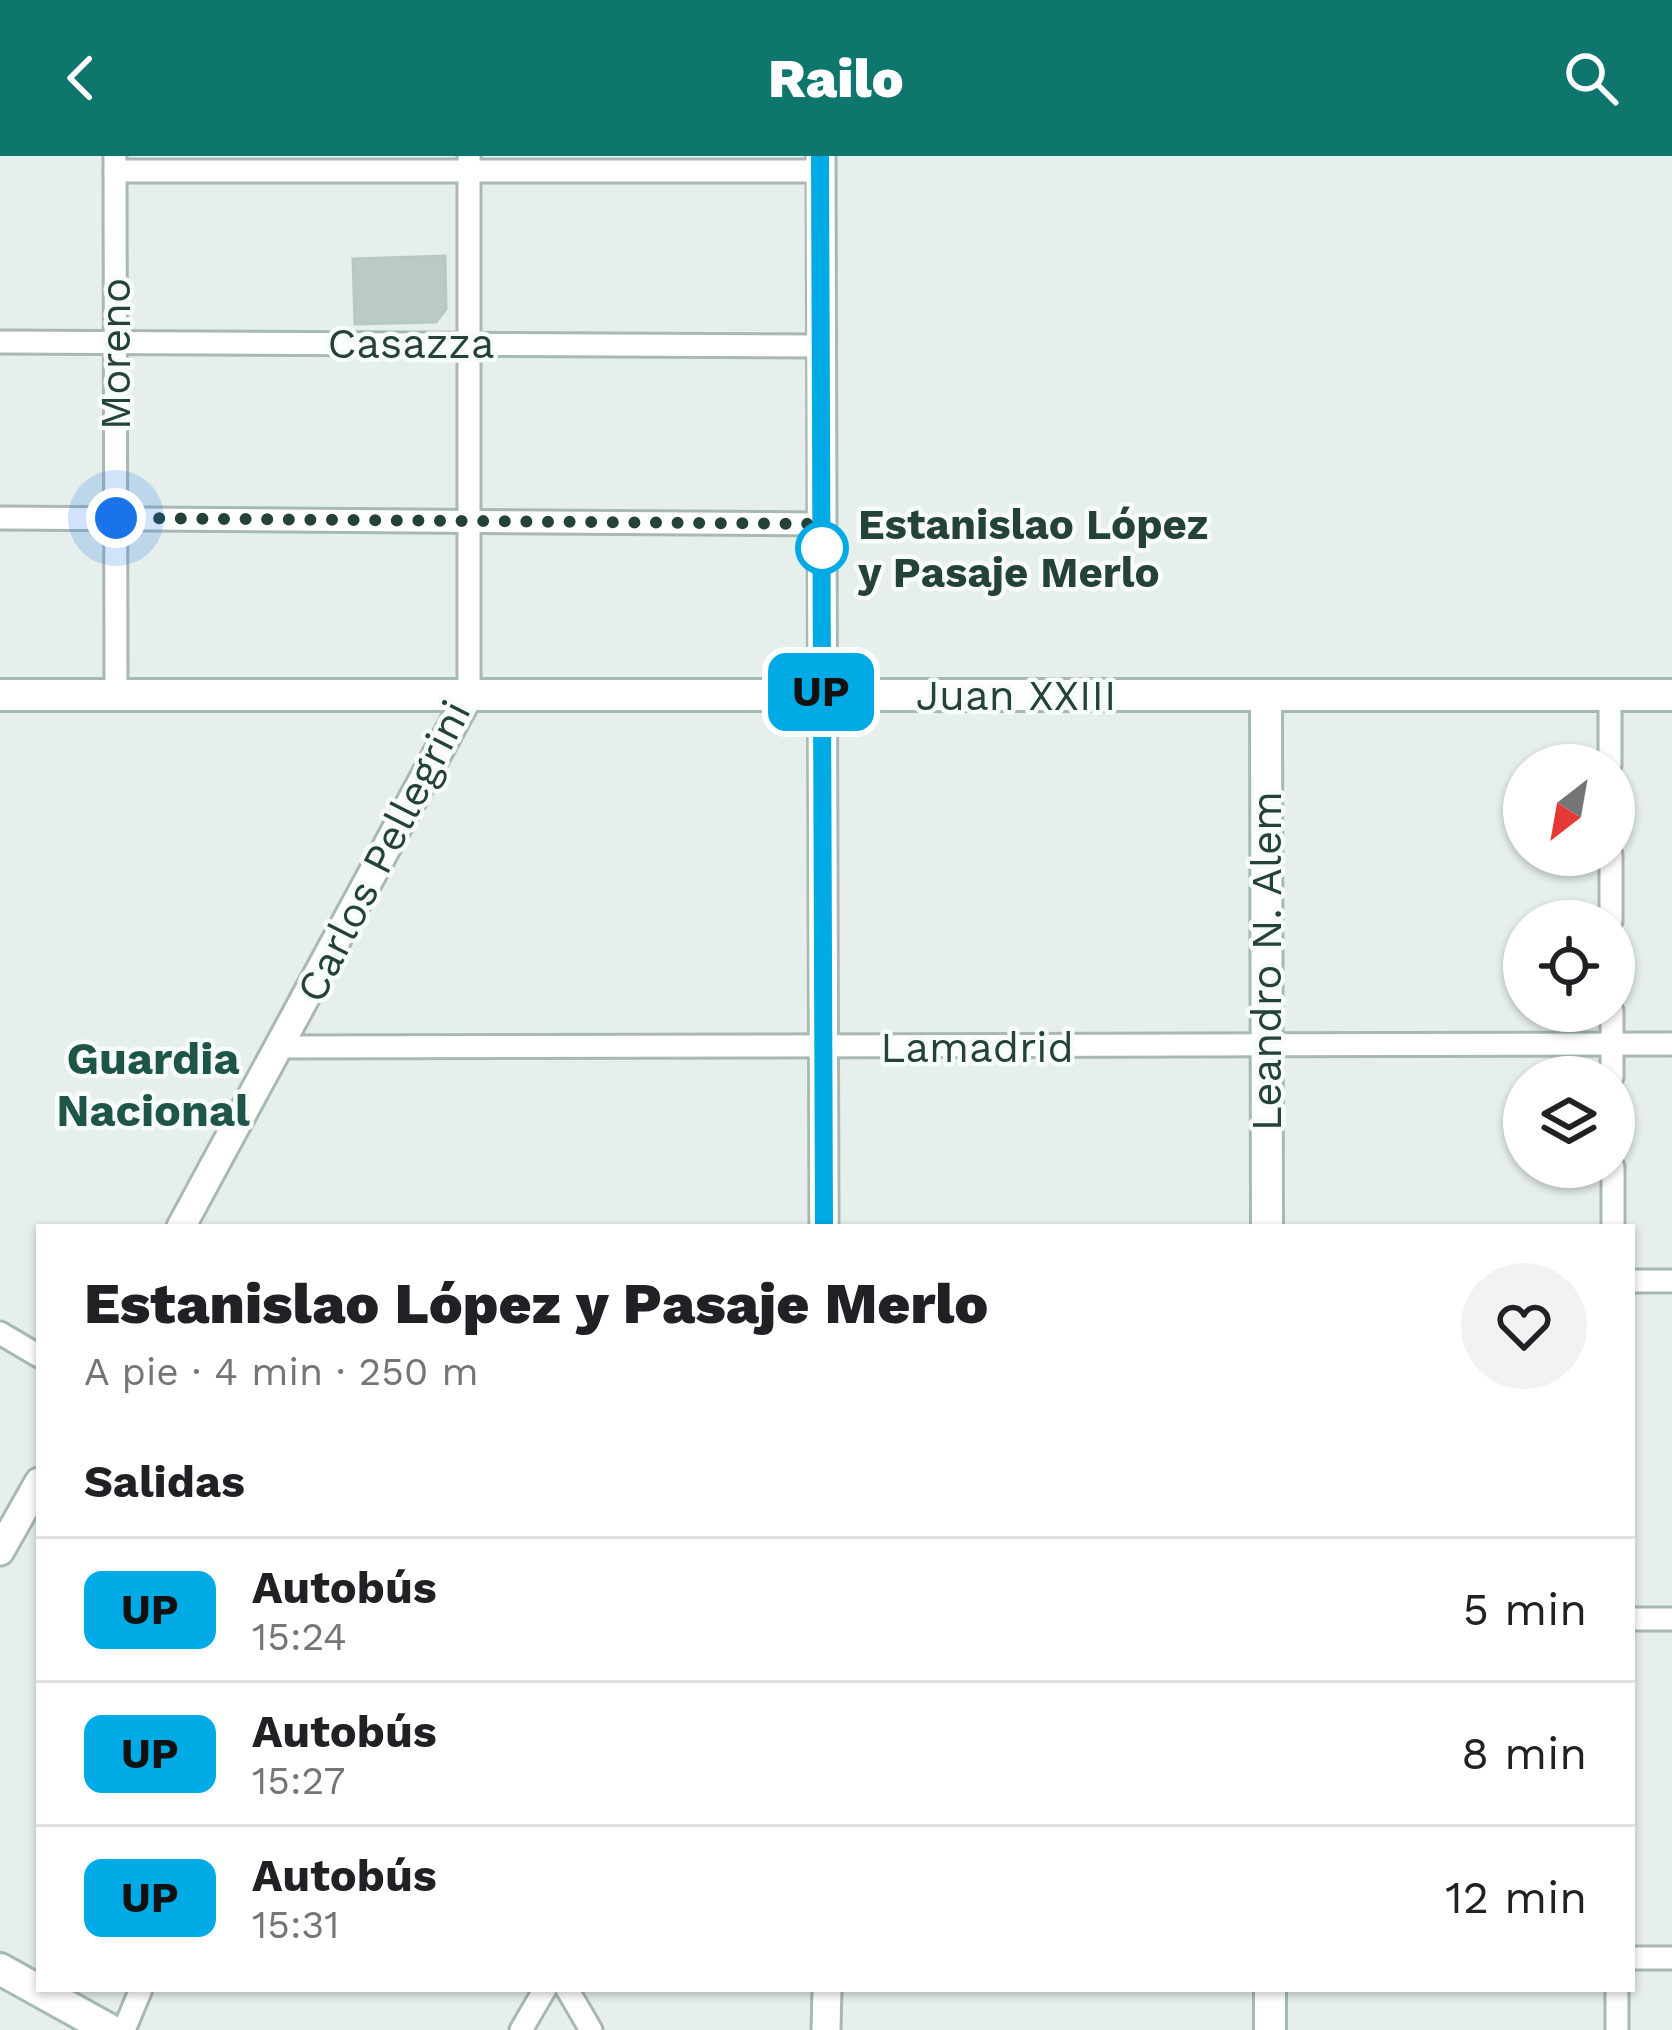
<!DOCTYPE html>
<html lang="es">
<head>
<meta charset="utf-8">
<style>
  body { margin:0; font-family:"Work Sans",sans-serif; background:#f2f2f2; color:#202124; height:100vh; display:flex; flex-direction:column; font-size:45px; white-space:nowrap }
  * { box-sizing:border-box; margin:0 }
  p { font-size:39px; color:#757577 }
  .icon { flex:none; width:66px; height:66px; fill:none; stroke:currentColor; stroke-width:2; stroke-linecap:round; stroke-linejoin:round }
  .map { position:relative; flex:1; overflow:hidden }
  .sheet { position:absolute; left:36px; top:1068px; width:1599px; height:768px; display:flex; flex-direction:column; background:#fff; border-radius:0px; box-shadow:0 3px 9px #0004 }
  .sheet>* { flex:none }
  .badge { padding:0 24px; border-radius:18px; font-size:42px; line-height:78px }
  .needle { width:78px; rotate:211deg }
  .fabs { position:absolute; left:1503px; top:588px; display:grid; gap:24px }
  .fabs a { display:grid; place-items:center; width:132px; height:132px; border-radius:50%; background:#fff; box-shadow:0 3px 9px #0004; font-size:60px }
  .you { position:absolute; width:60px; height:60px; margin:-30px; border:9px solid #fff; border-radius:50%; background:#1a73e8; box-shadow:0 0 0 18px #1a73e833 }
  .map>.badge { position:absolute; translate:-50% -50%; box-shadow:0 0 0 6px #fff }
  h2 { padding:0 48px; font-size:45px; line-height:108px }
  .round { display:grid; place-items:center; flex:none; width:126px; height:126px; border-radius:63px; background:#f2f2f2 }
  .summary { display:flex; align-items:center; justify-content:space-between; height:204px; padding:0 48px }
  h1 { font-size:57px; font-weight:800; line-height:90px }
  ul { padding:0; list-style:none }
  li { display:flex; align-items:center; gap:36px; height:144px; padding:0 48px; border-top:3px solid #e0e0e0 }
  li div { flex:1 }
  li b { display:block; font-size:45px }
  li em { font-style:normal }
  li .badge { min-width:132px; font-weight:700; text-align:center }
  header { display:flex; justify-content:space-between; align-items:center; height:156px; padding:0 48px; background:#0f766e; color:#fff; font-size:54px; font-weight:800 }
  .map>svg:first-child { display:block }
  .building { fill:#bbcac4; stroke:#b8c9c2; stroke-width:3 }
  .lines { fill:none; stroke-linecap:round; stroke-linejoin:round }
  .minor-casing { stroke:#a8b8b2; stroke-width:27 }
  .tertiary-casing { stroke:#a8b8b2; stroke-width:33 }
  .secondary-casing { stroke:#a4bbb3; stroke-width:36 }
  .minor { stroke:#fff; stroke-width:21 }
  .tertiary { stroke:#fff; stroke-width:27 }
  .secondary { stroke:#fff; stroke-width:30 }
  .line-casing { stroke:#fff; stroke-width:27 }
  .line { stroke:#00aae4; stroke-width:18 }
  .walk { stroke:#24423a; stroke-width:12; stroke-dasharray:0 21.6 }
  .stop-dot { fill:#fff; stroke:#00aae4; stroke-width:6 }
  .labels { text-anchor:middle; stroke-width:9; stroke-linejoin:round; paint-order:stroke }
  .street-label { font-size:42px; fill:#24423a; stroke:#f7fbf9 }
  .stop-label { font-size:42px; font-weight:bold; fill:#24423a; stroke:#f7fbf9; text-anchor:start }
  .neighbourhood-label { font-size:45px; font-weight:bold; fill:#1f5548; stroke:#f7fbf9 }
</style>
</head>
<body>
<header><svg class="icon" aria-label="back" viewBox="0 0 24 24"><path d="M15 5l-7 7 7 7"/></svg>Railo<svg class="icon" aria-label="search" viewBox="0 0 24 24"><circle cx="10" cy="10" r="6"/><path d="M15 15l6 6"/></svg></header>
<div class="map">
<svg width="1672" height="1874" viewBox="0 0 1672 1874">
  <rect width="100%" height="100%" fill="#e6efeb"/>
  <!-- building -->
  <polygon class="building" points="445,100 446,153 436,166 355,168 353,103"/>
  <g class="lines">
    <defs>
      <g id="minor">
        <polyline points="115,0 116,539"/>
        <polyline points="115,15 821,15"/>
        <polyline points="0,186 821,190"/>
        <polyline points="0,362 822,368"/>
        <polyline points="469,539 469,0"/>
        <polyline points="1610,539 1610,609"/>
        <polyline points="1611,699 1611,765"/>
        <polyline points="1612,855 1612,921"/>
        <polyline points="281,891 1672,888"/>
        <polyline points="1613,1011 1613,1071"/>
        <polyline points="1632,1125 1672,1125"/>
        <polyline points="0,1177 39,1200"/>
        <polyline points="1632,1463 1672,1463"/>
        <polyline points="1632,1802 1672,1802"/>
        <polyline points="567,1833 591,1874"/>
        <polyline points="1617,1833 1617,1874"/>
        <polyline points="124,1874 141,1833"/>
        <polyline points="521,1874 545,1833"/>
      </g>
      <g id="tertiary">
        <polyline points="821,0 824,1071"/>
        <polyline points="181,1071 469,539"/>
        <polyline points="0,1395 39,1326"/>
        <polyline points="826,1874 827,1833"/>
      </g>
      <g id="secondary">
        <polyline points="0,539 1672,539"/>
        <polyline points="1266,539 1267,1071"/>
        <polyline points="0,1813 110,1874"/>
        <polyline points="1270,1833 1270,1874"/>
      </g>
    </defs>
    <!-- minor casing -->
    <use href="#minor" class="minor-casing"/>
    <!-- tertiary casing -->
    <use href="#tertiary" class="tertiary-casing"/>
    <!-- secondary casing -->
    <use href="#secondary" class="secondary-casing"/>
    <!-- minor -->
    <use href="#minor" class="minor"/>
    <!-- tertiary -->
    <use href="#tertiary" class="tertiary"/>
    <!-- secondary -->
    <use href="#secondary" class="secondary"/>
  </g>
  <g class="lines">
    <defs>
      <polyline id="line" points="820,0 824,1071"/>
    </defs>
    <!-- line casing -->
    <use href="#line" class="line-casing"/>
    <!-- line -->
    <use href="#line" class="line"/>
    <!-- walk -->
    <polyline class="walk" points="116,362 822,368 822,392"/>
  </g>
  <!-- markers -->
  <circle class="stop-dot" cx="822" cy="392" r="24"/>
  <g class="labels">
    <!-- street labels -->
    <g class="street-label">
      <text x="411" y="202">Casazza</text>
      <text transform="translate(115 198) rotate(-90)" y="15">Moreno</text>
      <text x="1016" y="554">Juan XXIII</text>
      <text transform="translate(383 695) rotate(-63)" y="15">Carlos Pellegrini</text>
      <text transform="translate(1266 805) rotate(-90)" y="15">Leandro N. Alem</text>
      <text x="977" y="906">Lamadrid</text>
    </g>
    <!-- stop labels -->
    <g class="stop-label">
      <text x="858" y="383">Estanislao López<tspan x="858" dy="48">y Pasaje Merlo</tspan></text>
    </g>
    <!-- neighbourhood labels -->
    <g class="neighbourhood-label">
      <text x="153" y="918">Guardia<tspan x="153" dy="52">Nacional</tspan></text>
    </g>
  </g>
</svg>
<div class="fabs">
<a><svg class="needle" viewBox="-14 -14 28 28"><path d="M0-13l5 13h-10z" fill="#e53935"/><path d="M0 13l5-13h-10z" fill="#757577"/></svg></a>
<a><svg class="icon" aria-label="locate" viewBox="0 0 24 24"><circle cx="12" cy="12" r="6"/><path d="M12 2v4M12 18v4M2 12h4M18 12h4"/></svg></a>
<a><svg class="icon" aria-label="layers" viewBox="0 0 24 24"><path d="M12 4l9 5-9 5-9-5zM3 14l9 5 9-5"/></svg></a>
</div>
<div class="you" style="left:116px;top:362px"></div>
<b class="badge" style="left:821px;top:536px;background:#00aae4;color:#111">UP</b>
<section class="sheet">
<div class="summary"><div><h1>Estanislao López y Pasaje Merlo</h1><p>A pie · 4 min · 250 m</p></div><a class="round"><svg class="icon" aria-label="heart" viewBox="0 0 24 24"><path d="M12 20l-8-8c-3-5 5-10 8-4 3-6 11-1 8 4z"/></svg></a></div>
<h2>Salidas</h2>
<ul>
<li><span class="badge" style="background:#00aae4;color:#111">UP</span><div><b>Autobús</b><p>15:24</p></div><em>5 min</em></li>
<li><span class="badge" style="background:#00aae4;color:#111">UP</span><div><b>Autobús</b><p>15:27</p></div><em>8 min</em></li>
<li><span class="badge" style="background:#00aae4;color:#111">UP</span><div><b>Autobús</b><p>15:31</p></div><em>12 min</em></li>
</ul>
</section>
</div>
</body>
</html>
